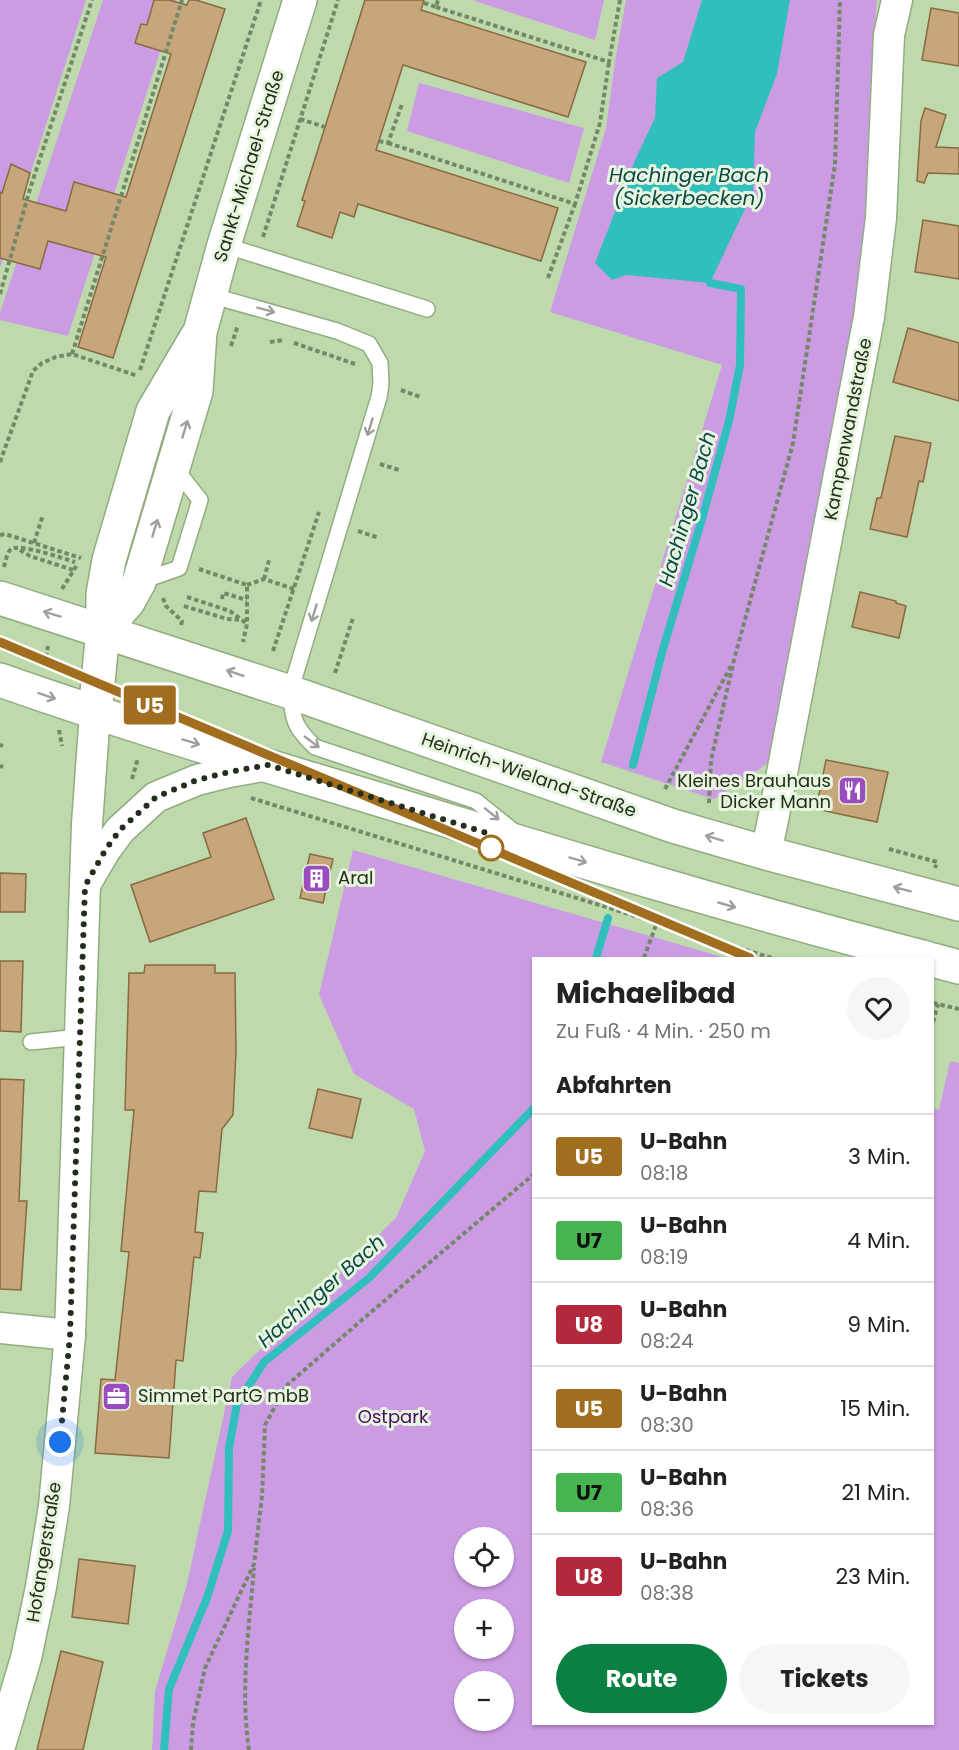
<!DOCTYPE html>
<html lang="de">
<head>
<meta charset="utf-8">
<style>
  body { margin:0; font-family:Poppins,sans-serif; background:#f6f6f6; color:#222; height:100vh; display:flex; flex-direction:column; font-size:22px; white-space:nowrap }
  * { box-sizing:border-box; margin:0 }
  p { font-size:20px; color:#767676 }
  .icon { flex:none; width:33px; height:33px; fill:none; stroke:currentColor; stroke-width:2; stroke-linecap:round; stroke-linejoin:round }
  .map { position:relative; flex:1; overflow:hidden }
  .details { position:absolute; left:532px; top:957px; width:402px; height:768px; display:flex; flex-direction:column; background:#fff; border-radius:0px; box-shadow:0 2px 4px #0004 }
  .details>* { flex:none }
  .badge { padding:0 12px; border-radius:4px; font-size:21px; line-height:39px }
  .controls { position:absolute; left:454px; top:1527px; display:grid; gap:12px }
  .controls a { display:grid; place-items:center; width:60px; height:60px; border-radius:50%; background:#fff; box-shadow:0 2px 4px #0004; font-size:30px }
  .you { position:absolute; width:30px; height:30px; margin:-15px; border:4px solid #fff; border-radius:50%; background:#1a73e8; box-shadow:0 0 0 9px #1a73e833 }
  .map>.badge { position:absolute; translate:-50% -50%; box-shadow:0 0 0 3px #fff }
  h2 { padding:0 24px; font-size:22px; line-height:54px }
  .round { display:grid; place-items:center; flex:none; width:63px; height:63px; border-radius:32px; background:#f6f6f6 }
  .summary { display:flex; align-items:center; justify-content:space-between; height:102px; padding:0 24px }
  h1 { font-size:28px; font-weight:700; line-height:45px }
  .button { display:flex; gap:12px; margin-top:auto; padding:12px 24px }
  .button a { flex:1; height:69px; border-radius:36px; background:#0b8043; color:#fff; font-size:24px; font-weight:700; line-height:69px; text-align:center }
  .button a+a { background:#f6f6f6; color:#222 }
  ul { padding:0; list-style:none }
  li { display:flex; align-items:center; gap:18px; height:84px; padding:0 24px; border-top:2px solid #e0e0e0 }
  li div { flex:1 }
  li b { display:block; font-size:22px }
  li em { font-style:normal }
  li .badge { min-width:66px; font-weight:700; text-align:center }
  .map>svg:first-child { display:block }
  .green { fill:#cb9ce4; fill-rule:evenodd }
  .water { fill:#31bfbd }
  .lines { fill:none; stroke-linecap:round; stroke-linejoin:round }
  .stream { stroke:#31bfbd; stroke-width:8 }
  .building { fill:#c7a67b; stroke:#886940; stroke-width:1.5 }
  .lane-casing { stroke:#91ad80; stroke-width:18 }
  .street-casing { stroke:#91ad80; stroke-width:33 }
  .secondary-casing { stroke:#91ad80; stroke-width:36 }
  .path { stroke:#748868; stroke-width:4; stroke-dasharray:4.5 3; stroke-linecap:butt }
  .lane { stroke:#fff; stroke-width:15 }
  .street { stroke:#fff; stroke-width:30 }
  .secondary { stroke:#fff; stroke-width:33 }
  .oneway { stroke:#9ca199 }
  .line-casing { stroke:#fff; stroke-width:14 }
  .line { stroke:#a06e1e; stroke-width:9 }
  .walk { stroke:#232e1d; stroke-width:6; stroke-dasharray:0 10.8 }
  .stop-dot { fill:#fff; stroke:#a06e1e; stroke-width:3 }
  .labels { text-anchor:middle; stroke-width:6; stroke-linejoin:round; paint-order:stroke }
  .street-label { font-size:18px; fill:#232e1d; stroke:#e7f6df }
  .poi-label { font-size:18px; fill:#232e1d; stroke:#e7f6df; text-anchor:start }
  .park-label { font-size:18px; fill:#4a0862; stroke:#e7f6df }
  .water-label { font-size:20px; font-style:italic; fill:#0c4948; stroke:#e7f6df }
</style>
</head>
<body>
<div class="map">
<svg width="959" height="1750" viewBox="0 0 959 1750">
  <rect width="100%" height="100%" fill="#bedaac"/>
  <!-- green -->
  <g class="green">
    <polygon points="0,0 86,0 0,268"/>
    <polygon points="103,0 176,0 170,21 68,336 0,320 0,313"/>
    <polygon points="472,0 604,0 595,40"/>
    <polygon points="626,0 877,0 871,74 862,285 770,762 714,799 601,762 722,365 550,312 606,128 615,62"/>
    <polygon points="419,83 584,128 569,183 407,131"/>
    <path d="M353,850l373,108h-192v766h399v-616l6,2 11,-49 9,2v687h-807l3,-59 31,-103 46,-211 164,-159 29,-67 -11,-42 -60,-35 -35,-79zM465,1538h39v38h-39zM465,1610h39v38h-39zM465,1682h39v38h-39z"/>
  </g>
  <!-- water -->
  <polygon class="water" points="702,0 790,0 777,74 755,132 753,192 710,283 626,275 612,280 595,263 636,158 655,118 657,78 683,62"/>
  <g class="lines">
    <!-- stream -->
    <g class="stream">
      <polyline points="633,765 663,649 702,519 729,421 740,365 741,289 710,283"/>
      <polyline points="596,958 608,918"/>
      <polyline points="164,1750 169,1689 207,1598 228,1531 229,1448 237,1404 264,1362 369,1278 534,1108"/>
    </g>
  </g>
  <!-- building -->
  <g class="building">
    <polygon points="154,0 169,0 187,5 189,0 196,0 225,9 113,358 78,347 106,257 48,241 40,269 0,258 0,192 2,193 11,164 30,173 23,199 66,211 74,182 126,197 171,54 135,43 141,24 147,25"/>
    <polygon points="365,0 424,0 421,10 586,62 568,117 403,65 376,150 558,208 541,261 358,204 354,217 340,212 332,238 297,226 305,201 302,200"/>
    <polygon points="931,8 959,13 959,66 922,60"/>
    <polygon points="925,108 946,115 936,147 959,148 959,174 928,173 924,183 917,181 921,121"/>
    <polygon points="923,220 959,226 959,279 915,272"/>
    <polygon points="908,328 959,343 959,401 893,382"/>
    <polygon points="895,436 931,443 923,482 919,481 907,537 870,529 877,498 881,498"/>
    <polygon points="860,592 896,601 896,603 906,606 899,638 852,627"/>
    <polygon points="826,760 888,772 877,822 816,809"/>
    <polygon points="246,818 274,899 150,942 131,885 211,857 203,833"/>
    <polygon points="310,854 333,859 323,903 300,898"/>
    <polygon points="0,873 26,874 25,912 0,912"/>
    <polygon points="0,961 23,961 21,1032 0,1031"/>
    <polygon points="145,965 215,965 215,973 235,973 236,1051 233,1115 222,1129 216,1192 199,1191 195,1232 203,1233 200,1258 194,1257 183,1361 176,1360 169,1458 95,1453 101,1379 115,1380 129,1252 121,1251 134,1110 125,1110 129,973 144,973"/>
    <polygon points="0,1079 24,1080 19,1201 27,1201 21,1290 0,1289"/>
    <polygon points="318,1089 361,1099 352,1138 309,1128"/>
    <polygon points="79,1559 135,1566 128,1624 72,1617"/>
    <polygon points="61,1651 103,1662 83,1750 37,1750"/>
  </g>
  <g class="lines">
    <defs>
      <g id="lane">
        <polyline points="224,245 427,309"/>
        <path d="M210,295l127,36 32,13 11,19 1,21 -2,13 -89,295c3,28 4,35 25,55l161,54 36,29"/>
        <polyline points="139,582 179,568 200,500 174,467"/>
        <polyline points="31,1042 79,1037"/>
      </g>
      <g id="street">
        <polyline points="766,853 774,815 869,317 881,218 889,35 897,0"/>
        <polyline points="86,883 106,849 120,830 156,797 197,780 229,772 268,765"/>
        <polyline points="0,1328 70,1335"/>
        <polyline points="0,1746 26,1658 41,1587 54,1506 70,1335 87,824 95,713"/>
      </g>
      <g id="secondary">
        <polyline points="0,598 290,692 673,826 766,853 959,904"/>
        <polyline points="103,630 128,602 139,582 196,391 200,332 224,245 300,0"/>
        <path d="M0,680c127,45 256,82 384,121 180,55 360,110 542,157"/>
        <polyline points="95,713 103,630 103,594 109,560 153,411 196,338"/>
        <polyline points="933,960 959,967"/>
      </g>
    </defs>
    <!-- lane casing -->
    <use href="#lane" class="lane-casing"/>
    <!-- street casing -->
    <use href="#street" class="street-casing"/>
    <!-- secondary casing -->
    <use href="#secondary" class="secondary-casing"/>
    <!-- path -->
    <g class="path">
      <polyline points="424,3 436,7 438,0"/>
      <polyline points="436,7 609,62 620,0"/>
      <polyline points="300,119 325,127"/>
      <polyline points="379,141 388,143 402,104"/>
      <polyline points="388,143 575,204 600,123 609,62"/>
      <polyline points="263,237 338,0"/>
      <polyline points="548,278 575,204"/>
      <polyline points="0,294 30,189 92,0"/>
      <polyline points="270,342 284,340"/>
      <polyline points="294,343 355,364"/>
      <polyline points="231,346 238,325"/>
      <polyline points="72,354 182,0"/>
      <polyline points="140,370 261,0"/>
      <polyline points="401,390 420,397"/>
      <polyline points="0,462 33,371 42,363 56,357 72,354 138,376"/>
      <polyline points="380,464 399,470"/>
      <polyline points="358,531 379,538"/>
      <polyline points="0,535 5,534 81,558"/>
      <polyline points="34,543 43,515"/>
      <polyline points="20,550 30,556 73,570"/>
      <path d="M4,567c1,-4 3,-15 7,-18 9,-6 53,10 64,13"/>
      <polyline points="199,569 247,585 247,624 243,642"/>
      <polyline points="264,579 269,560"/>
      <polyline points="247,585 264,579 294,589"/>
      <polyline points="62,589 77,565"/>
      <polyline points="187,597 230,611 246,623"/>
      <polyline points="163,598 166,606 182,621 181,625"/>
      <polyline points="222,599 223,593 247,600"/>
      <polyline points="184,606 227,619 242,620"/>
      <polyline points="273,651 319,512"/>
      <polyline points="45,665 48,646"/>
      <polyline points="335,673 353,618"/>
      <polyline points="155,702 163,681"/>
      <polyline points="59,730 62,746"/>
      <polyline points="0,745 3,746"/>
      <polyline points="0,766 3,767"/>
      <polyline points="132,779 138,758"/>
      <polyline points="665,789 731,666"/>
      <polyline points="251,798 772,958"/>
      <polyline points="709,803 711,760 734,660 793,443 835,164 840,0"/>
      <polyline points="889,849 937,862 935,868"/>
      <polyline points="644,958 657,922"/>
      <polyline points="933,1003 959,1009"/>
      <polyline points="933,1022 938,1004"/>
      <polyline points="191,1750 193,1723 205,1668 254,1564 262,1496 265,1425 286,1386 363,1319 534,1174"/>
      <path d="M249,1750c-9,-60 0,-122 5,-182"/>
    </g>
    <!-- lane -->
    <use href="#lane" class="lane"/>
    <!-- street -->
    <use href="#street" class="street"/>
    <!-- secondary -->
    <use href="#secondary" class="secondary"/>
  </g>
  <!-- one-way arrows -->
  <defs><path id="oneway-shaft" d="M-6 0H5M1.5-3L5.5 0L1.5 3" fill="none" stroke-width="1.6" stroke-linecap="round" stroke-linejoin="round" transform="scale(1.5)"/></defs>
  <g class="oneway">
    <use href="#oneway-shaft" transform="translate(266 310) rotate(15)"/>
    <use href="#oneway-shaft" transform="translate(370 427) rotate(107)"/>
    <use href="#oneway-shaft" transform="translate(185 429) rotate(-73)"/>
    <use href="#oneway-shaft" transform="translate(155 528) rotate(-73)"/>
    <use href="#oneway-shaft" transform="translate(314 613) rotate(107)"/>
    <use href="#oneway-shaft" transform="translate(52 614) rotate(-163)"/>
    <use href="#oneway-shaft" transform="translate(235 673) rotate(-161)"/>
    <use href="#oneway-shaft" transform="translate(47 696) rotate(19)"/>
    <use href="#oneway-shaft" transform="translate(191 742) rotate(17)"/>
    <use href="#oneway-shaft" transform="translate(312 742) rotate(37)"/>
    <use href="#oneway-shaft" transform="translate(492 814) rotate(39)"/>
    <use href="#oneway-shaft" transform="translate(714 838) rotate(-163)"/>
    <use href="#oneway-shaft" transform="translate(578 860) rotate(17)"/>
    <use href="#oneway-shaft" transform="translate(902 889) rotate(-165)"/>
    <use href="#oneway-shaft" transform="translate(727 905) rotate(16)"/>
  </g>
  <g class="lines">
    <defs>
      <polyline id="line" points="0,642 750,958"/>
    </defs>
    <!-- line casing -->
    <use href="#line" class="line-casing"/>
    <!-- line -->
    <use href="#line" class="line"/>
    <!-- walk -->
    <polyline class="walk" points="60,1442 70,1335 85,886 106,849 120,830 156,797 197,780 229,772 268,765 487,833 491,848"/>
  </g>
  <!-- icons -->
  <defs>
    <symbol id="restaurant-square" viewBox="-11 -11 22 22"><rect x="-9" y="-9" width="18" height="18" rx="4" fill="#9a4dbe" stroke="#e7f6df"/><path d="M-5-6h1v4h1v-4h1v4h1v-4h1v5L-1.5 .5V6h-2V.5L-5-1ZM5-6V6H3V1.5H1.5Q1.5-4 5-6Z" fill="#fff"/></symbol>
    <symbol id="building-square" viewBox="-11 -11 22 22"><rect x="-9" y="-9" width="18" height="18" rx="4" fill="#9a4dbe" stroke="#e7f6df"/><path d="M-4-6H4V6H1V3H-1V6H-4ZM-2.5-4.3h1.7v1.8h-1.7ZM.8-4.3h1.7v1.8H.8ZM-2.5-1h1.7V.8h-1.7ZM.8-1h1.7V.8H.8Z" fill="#fff"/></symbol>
    <symbol id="office-square" viewBox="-11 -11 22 22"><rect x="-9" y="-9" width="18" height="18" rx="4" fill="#9a4dbe" stroke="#e7f6df"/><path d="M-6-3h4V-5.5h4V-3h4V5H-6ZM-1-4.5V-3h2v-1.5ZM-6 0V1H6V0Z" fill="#fff"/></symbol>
  </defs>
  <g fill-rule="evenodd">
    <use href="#restaurant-square" x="836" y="774" width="33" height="33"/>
    <use href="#building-square" x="300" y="862" width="33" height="33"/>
    <use href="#office-square" x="100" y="1380" width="33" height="33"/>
  </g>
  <!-- markers -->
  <circle class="stop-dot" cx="491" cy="848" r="12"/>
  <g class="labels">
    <!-- street labels -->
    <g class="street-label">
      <text transform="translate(249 166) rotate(-73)" y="6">Sankt-Michael-Straße</text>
      <text transform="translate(848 429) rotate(-79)" y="6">Kampenwandstraße</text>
      <text transform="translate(529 775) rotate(19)" y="6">Heinrich-Wieland-Straße</text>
      <text transform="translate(44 1552) rotate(-81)" y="6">Hofangerstraße</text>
    </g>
    <!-- poi labels -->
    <g class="poi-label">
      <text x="831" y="787" text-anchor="end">Kleines Brauhaus<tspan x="831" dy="21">Dicker Mann</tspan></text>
      <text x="338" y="884">Aral</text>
      <text x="138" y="1402">Simmet PartG mbB</text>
    </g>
    <!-- park labels -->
    <g class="park-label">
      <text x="393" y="1423">Ostpark</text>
    </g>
    <!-- water labels -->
    <g class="water-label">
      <text x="689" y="182">Hachinger Bach<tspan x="689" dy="23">(Sickerbecken)</tspan></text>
      <text transform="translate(687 509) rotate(-74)" y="7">Hachinger Bach</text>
      <text transform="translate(321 1291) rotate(-41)" y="7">Hachinger Bach</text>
    </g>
  </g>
</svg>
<div class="controls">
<a><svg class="icon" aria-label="locate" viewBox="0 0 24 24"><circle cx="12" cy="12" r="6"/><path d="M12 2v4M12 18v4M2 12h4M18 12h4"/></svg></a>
<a>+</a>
<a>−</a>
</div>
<div class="you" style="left:60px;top:1442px"></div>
<b class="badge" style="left:150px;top:705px;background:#a06e1e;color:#fff">U5</b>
<section class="details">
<div class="summary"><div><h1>Michaelibad</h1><p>Zu Fuß · 4 Min. · 250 m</p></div><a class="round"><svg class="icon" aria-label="heart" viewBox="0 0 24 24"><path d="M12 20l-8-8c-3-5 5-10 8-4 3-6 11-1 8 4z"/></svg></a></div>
<h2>Abfahrten</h2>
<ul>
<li><span class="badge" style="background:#a06e1e;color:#fff">U5</span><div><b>U-Bahn</b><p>08:18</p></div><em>3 Min.</em></li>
<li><span class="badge" style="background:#46b450;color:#111">U7</span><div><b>U-Bahn</b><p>08:19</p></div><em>4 Min.</em></li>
<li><span class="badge" style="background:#b4283c;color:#fff">U8</span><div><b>U-Bahn</b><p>08:24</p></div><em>9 Min.</em></li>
<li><span class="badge" style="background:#a06e1e;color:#fff">U5</span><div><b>U-Bahn</b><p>08:30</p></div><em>15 Min.</em></li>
<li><span class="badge" style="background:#46b450;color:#111">U7</span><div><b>U-Bahn</b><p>08:36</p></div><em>21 Min.</em></li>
<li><span class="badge" style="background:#b4283c;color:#fff">U8</span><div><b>U-Bahn</b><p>08:38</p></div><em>23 Min.</em></li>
</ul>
<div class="button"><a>Route</a><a>Tickets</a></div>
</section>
</div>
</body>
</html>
